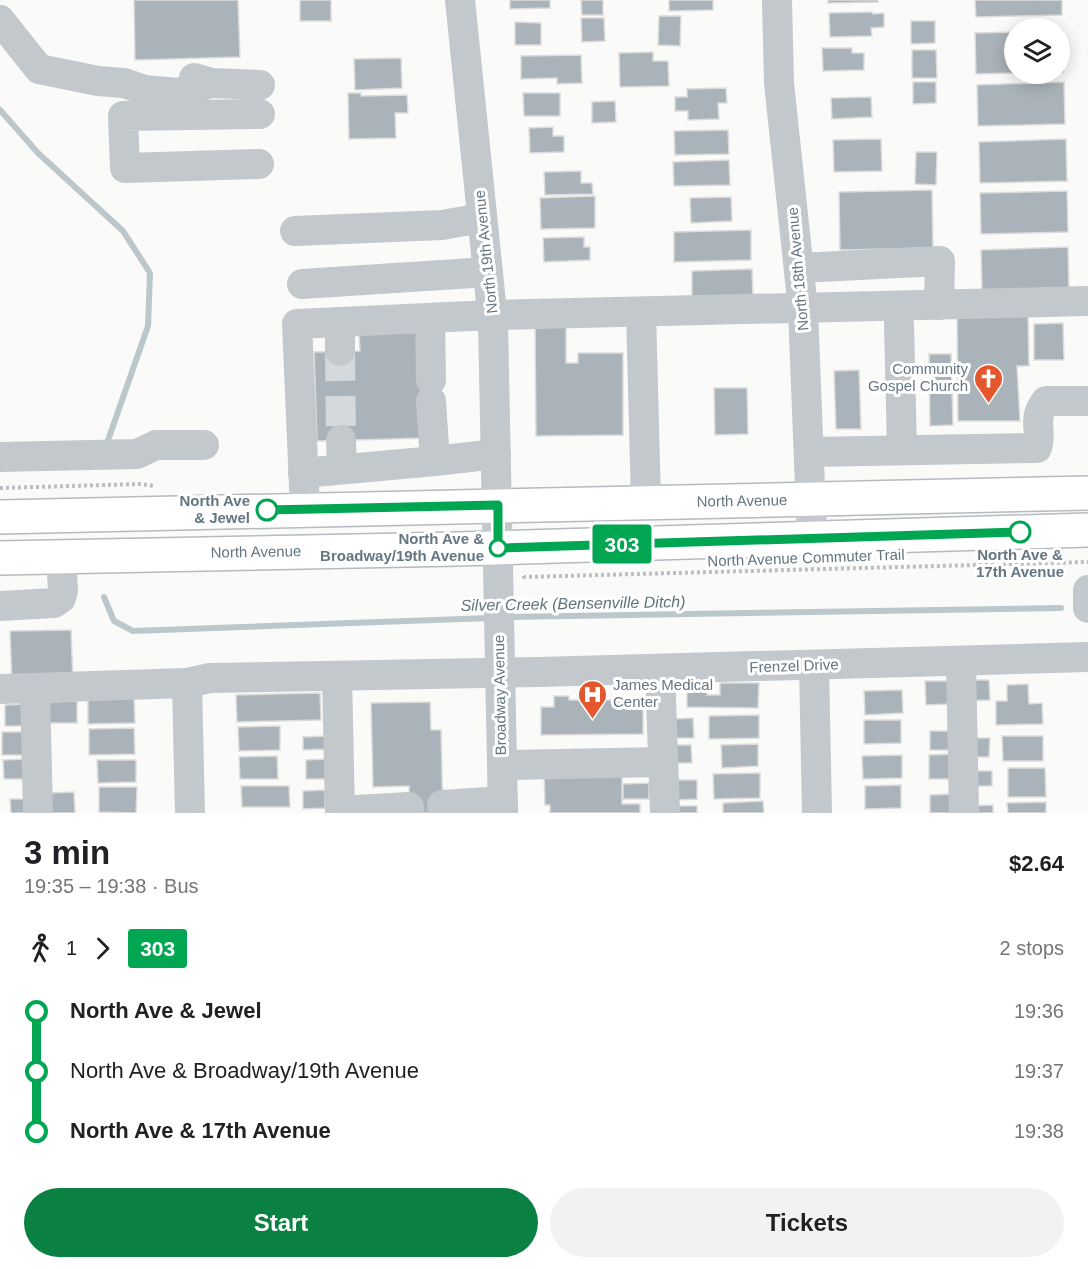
<!DOCTYPE html>
<html lang="en">
<head>
<meta charset="utf-8">
<style>
  body { margin:0; font-family:Helvetica,sans-serif; background:#f2f2f2; color:#202124; height:100vh; display:flex; flex-direction:column; font-size:22px; white-space:nowrap }
  * { box-sizing:border-box; margin:0 }
  p { font-size:20px; color:#757577 }
  .icon { flex:none; width:33px; height:33px; fill:none; stroke:currentColor; stroke-width:2; stroke-linecap:round; stroke-linejoin:round }
  .map { position:relative; height:813px; overflow:hidden }
  .details { display:flex; flex-direction:column; background:#fff; flex:1 }
  .details>* { flex:none }
  .badge { padding:0 12px; border-radius:4px; font-size:21px; line-height:39px }
  .tools { position:absolute; left:1004px; top:18px; display:grid; gap:12px }
  .tools a { display:grid; place-items:center; width:66px; height:66px; border-radius:50%; background:#fff; box-shadow:0 3px 15px #0003; font-size:30px }
  .map>.badge { position:absolute; translate:-50% -50%; box-shadow:0 0 0 3px #fff }
  .legs { display:flex; align-items:center; gap:9px; height:66px; padding:0 24px; font-size:20px }
  .legs p { margin-inline-start:auto }
  .headline { display:flex; align-items:center; justify-content:space-between; height:102px; padding:0 24px }
  h1 { font-size:33px; font-weight:700; line-height:45px }
  .cta { display:flex; gap:12px; margin-top:auto; padding:12px 24px }
  .cta a { flex:1; height:69px; border-radius:36px; background:#0b8043; color:#fff; font-size:24px; font-weight:700; line-height:69px; text-align:center }
  .cta a+a { background:#f2f2f2; color:#202124 }
  ul { padding:0 24px; list-style:none }
  li { display:flex; align-items:center; gap:21px; height:60px; font-size:22px }
  li i { display:grid; place-items:center; width:9px; height:100%; margin:0 8px; background:currentColor }
  li i::after { content:''; width:15px; height:15px; margin:-8px; border:4px solid; border-radius:50%; background:#fff }
  li p { margin-inline-start:auto }
  li:first-child i { background:linear-gradient(#0000 50%,currentColor 0) }
  li:last-child i { background:linear-gradient(currentColor 50%,#0000 0) }
  .map>svg:first-child { display:block }
  .lines { fill:none; stroke-linecap:round; stroke-linejoin:round }
  .stream { stroke:#bbc7cb; stroke-width:6 }
  .building { fill:#aab3b9; stroke:#dcdcda; stroke-width:1.5 }
  .minor-tunnel { stroke:#d5d9db; stroke-width:30; stroke-dasharray:30 15; stroke-linecap:butt }
  .major-casing { stroke:#b5babe; stroke-width:36 }
  .path { stroke:#bbbfc2; stroke-width:4; stroke-dasharray:3 3; stroke-linecap:butt }
  .minor { stroke:#c3c8cc; stroke-width:30 }
  .major { stroke:#fff; stroke-width:33 }
  .line-1-casing { stroke:#fff; stroke-width:14 }
  .line-1 { stroke:#00a651; stroke-width:9 }
  .stop-1-dot { fill:#fff; stroke:#00a651; stroke-width:3 }
  .labels { text-anchor:middle; stroke-width:6; stroke-linejoin:round; paint-order:stroke }
  .street-label { font-size:15px; fill:#657683; stroke:#fff }
  .poi-label { font-size:15px; fill:#657683; stroke:#fff; text-anchor:end }
  .stop-label { font-size:15px; font-weight:bold; fill:#657683; stroke:#fff; text-anchor:end }
  .water-label { font-size:16px; font-style:italic; fill:#60757c; stroke:#fff }
</style>
</head>
<body>
<div class="map">
<svg width="1088" height="813" viewBox="0 0 1088 813">
  <rect width="100%" height="100%" fill="#fafaf8"/>
  <g class="lines">
    <!-- stream -->
    <g class="stream">
      <polyline points="0,110 38,153 123,231 150,273 148,326 106,446"/>
      <polyline points="104,597 114,621 133,631 490,618"/>
      <polyline points="506,617 1061,608"/>
    </g>
  </g>
  <!-- building -->
  <g class="building">
    <polygon points="134,0 238,0 240,57 135,60"/>
    <rect x="300" y="0" width="31" height="21"/>
    <polygon points="510,0 550,0 550,8 510,9"/>
    <polygon points="581,0 603,0 603,15 582,15"/>
    <polygon points="669,0 713,0 713,10 669,11"/>
    <polygon points="828,0 878,0 878,2 828,3"/>
    <polygon points="975,0 1062,0 1062,15 976,17"/>
    <polygon points="872,12 873,14 884,13 884,27 871,28 872,36 830,37 829,13"/>
    <polygon points="659,16 681,16 680,46 658,45"/>
    <polygon points="581,18 604,18 605,41 582,42"/>
    <polygon points="911,21 935,21 935,43 911,44"/>
    <polygon points="515,22 541,23 541,45 515,45"/>
    <polygon points="1059,30 1062,30 1063,72 1059,72"/>
    <polygon points="1014,32 1014,73 976,74 975,33"/>
    <polygon points="822,48 852,48 852,53 864,53 864,70 823,71"/>
    <polygon points="912,50 936,50 937,78 912,78"/>
    <polygon points="653,52 653,61 668,61 669,86 620,87 619,53"/>
    <polygon points="581,55 582,83 557,84 557,78 521,79 521,56"/>
    <polygon points="401,58 402,88 355,90 354,59"/>
    <polygon points="913,82 936,82 936,103 913,104"/>
    <polygon points="1064,82 1065,124 978,126 977,85"/>
    <polygon points="726,88 727,103 718,103 719,119 688,120 688,111 675,111 675,97 687,97 687,89"/>
    <polygon points="348,93 361,93 361,96 407,95 408,113 395,113 396,138 349,139"/>
    <polygon points="523,93 560,93 560,116 524,116"/>
    <polygon points="871,97 872,117 832,119 831,98"/>
    <polygon points="615,101 616,122 592,123 592,102"/>
    <polygon points="553,127 553,136 564,136 564,152 530,153 529,128"/>
    <polygon points="728,130 729,154 675,155 674,131"/>
    <polygon points="881,139 882,171 834,172 833,140"/>
    <polygon points="1066,139 1067,181 980,183 979,142"/>
    <polygon points="916,152 937,152 936,185 915,184"/>
    <polygon points="729,160 730,185 674,186 673,162"/>
    <polygon points="581,171 581,183 592,183 593,194 545,195 544,172"/>
    <polygon points="932,190 933,248 840,250 839,192"/>
    <polygon points="1067,191 1068,232 981,234 980,193"/>
    <polygon points="595,196 595,228 541,229 540,198"/>
    <polygon points="731,197 732,221 691,223 690,198"/>
    <polygon points="751,230 751,260 674,262 674,232"/>
    <polygon points="584,237 584,247 590,247 590,260 544,262 543,238"/>
    <polygon points="1068,247 1069,289 982,291 981,250"/>
    <polygon points="752,269 753,299 692,301 692,271"/>
    <polygon points="1028,312 1029,366 1017,366 1020,421 958,421 957,313"/>
    <polygon points="535,323 566,323 566,363 578,363 578,353 623,353 623,435 536,436"/>
    <polygon points="1063,323 1064,360 1034,360 1034,324"/>
    <polygon points="423,332 426,438 317,441 314,352 360,351 359,334"/>
    <polygon points="929,354 951,354 953,425 930,426"/>
    <polygon points="859,370 861,429 836,429 834,371"/>
    <polygon points="714,388 747,388 748,434 715,435"/>
    <polygon points="71,630 73,683 12,684 10,631"/>
    <polygon points="967,680 989,680 990,700 967,701"/>
    <polygon points="925,681 950,681 950,704 926,705"/>
    <polygon points="720,683 759,683 758,708 687,707 687,688 707,688 707,695 720,695"/>
    <polygon points="1028,684 1029,704 1042,703 1043,724 996,725 996,701 1007,701 1007,685"/>
    <polygon points="902,690 903,713 865,715 864,691"/>
    <polygon points="320,693 321,720 237,722 236,695"/>
    <polygon points="554,696 569,696 569,700 643,700 643,734 541,735 541,707 554,707"/>
    <polygon points="134,698 135,723 88,724 88,699"/>
    <polygon points="77,701 77,723 48,723 48,702"/>
    <polygon points="430,702 431,730 441,730 443,813 410,813 409,786 373,787 371,703"/>
    <polygon points="24,704 25,726 5,726 5,705"/>
    <polygon points="759,715 759,738 709,739 709,716"/>
    <polygon points="693,718 694,738 674,738 674,719"/>
    <polygon points="864,720 901,720 901,743 864,744"/>
    <polygon points="280,726 280,750 239,751 238,727"/>
    <polygon points="134,728 135,754 89,755 89,729"/>
    <rect x="930" y="731" width="21" height="19"/>
    <rect x="2" y="732" width="21" height="23"/>
    <polygon points="326,736 327,749 303,750 303,737"/>
    <polygon points="1002,736 1043,736 1043,761 1003,761"/>
    <polygon points="968,738 990,738 989,757 968,757"/>
    <polygon points="758,744 758,766 722,768 721,745"/>
    <polygon points="672,745 691,745 692,763 673,763"/>
    <polygon points="952,754 952,779 929,779 929,755"/>
    <polygon points="902,755 902,778 863,779 862,756"/>
    <polygon points="277,756 278,779 240,779 239,757"/>
    <polygon points="24,759 25,779 4,779 3,760"/>
    <polygon points="327,759 328,779 306,779 306,760"/>
    <polygon points="97,760 136,760 136,782 98,783"/>
    <polygon points="1008,768 1045,768 1046,797 1008,797"/>
    <rect x="971" y="771" width="21" height="15"/>
    <polygon points="622,772 622,804 640,804 640,813 550,813 550,805 545,805 544,773"/>
    <polygon points="760,773 760,798 714,799 713,774"/>
    <polygon points="676,780 697,780 697,799 676,800"/>
    <polygon points="649,783 649,799 623,799 623,784"/>
    <polygon points="901,785 901,808 865,809 865,786"/>
    <polygon points="241,786 289,786 290,807 242,807"/>
    <polygon points="99,787 137,787 136,813 99,812"/>
    <polygon points="325,790 325,808 303,809 303,791"/>
    <polygon points="74,792 75,813 50,813 50,793"/>
    <polygon points="952,794 952,813 930,813 930,795"/>
    <polygon points="10,799 29,799 30,813 11,813"/>
    <polygon points="763,801 764,813 723,813 723,803"/>
    <polygon points="1046,802 1046,813 1008,813 1007,803"/>
    <polygon points="993,805 993,813 972,813 971,806"/>
    <rect x="676" y="806" width="21" height="7"/>
  </g>
  <g class="lines">
    <!-- minor-tunnel -->
    <polyline class="minor-tunnel" points="340,351 341,440"/>
    <defs>
      <g id="major">
        <polyline points="0,517 1088,493"/>
        <polyline points="0,558 457,549 1088,530"/>
      </g>
    </defs>
    <!-- major casing -->
    <use href="#major" class="major-casing"/>
    <!-- path -->
    <g class="path">
      <polyline points="0,488 140,484 154,486"/>
      <polyline points="524,576 524,577 1088,562"/>
    </g>
    <!-- minor -->
    <g class="minor">
      <polyline points="460,0 493,322 503,813"/>
      <polyline points="777,0 779,83 803,309 812,538"/>
      <polyline points="0,20 39,69 98,81 124,83 145,90 178,93 211,83"/>
      <polyline points="194,78 211,83 260,85"/>
      <polyline points="259,164 125,168 123,116 260,114"/>
      <polyline points="295,231 442,225 482,218"/>
      <polyline points="799,268 940,261 939,305"/>
      <polyline points="302,284 488,272"/>
      <polyline points="641,312 646,502"/>
      <polyline points="430,318 431,380"/>
      <polyline points="899,324 902,450"/>
      <polyline points="340,351 340,322"/>
      <polyline points="341,440 342,469"/>
      <path d="M809,452l228,-4c6,-20 -6,-27 9,-47h42"/>
      <polyline points="0,457 137,454 156,445 204,445"/>
      <polyline points="435,461 496,454"/>
      <polyline points="303,473 435,461 431,401"/>
      <polyline points="305,509 297,324 492,315 1088,301"/>
      <polyline points="1088,590 1088,608"/>
      <polyline points="0,606 54,603 61,598 63,590 61,557"/>
      <polyline points="961,661 964,813"/>
      <polyline points="814,665 817,813"/>
      <polyline points="660,669 665,813"/>
      <polyline points="337,676 340,813"/>
      <polyline points="187,683 190,813"/>
      <polyline points="35,688 38,813"/>
      <polyline points="0,689 187,683 210,678 539,672 1088,657"/>
      <polyline points="502,765 663,762"/>
      <polyline points="442,805 503,801"/>
      <polyline points="357,813 356,810 409,807"/>
    </g>
    <!-- major -->
    <use href="#major" class="major"/>
  </g>
  <g class="lines">
    <defs>
      <polyline id="line-1" points="267,510 498,505 498,548 1020,532"/>
    </defs>
    <!-- line-1 casing -->
    <use href="#line-1" class="line-1-casing"/>
    <!-- line-1 -->
    <use href="#line-1" class="line-1"/>
  </g>
  <!-- icons -->
  <defs>
    <symbol id="church-pin" viewBox="-11 -11 22 30"><path d="M0 17L-7.5 6A9.5 9.5 0 1 1 7.5 6Z" fill="#e4572e" stroke="#fff"/><path d="M-1.2-6h2.4v3.5h3.3v2.4h-3.3V6h-2.4V-.1h-3.3v-2.4h3.3Z" fill="#fff"/></symbol>
    <symbol id="hospital-pin" viewBox="-11 -11 22 30"><path d="M0 17L-7.5 6A9.5 9.5 0 1 1 7.5 6Z" fill="#e4572e" stroke="#fff"/><path d="M-5-5h3v3.5h4V-5h3V5h-3V1.5h-4V5h-3Z" fill="#fff"/></symbol>
  </defs>
  <g fill-rule="evenodd">
    <use href="#church-pin" x="972" y="362" width="33" height="45"/>
    <use href="#hospital-pin" x="576" y="678" width="33" height="45"/>
  </g>
  <!-- markers -->
  <g class="stop-1-dot">
    <circle cx="267" cy="510" r="10"/>
    <circle cx="1020" cy="532" r="10"/>
    <circle cx="498" cy="548" r="8"/>
  </g>
  <g class="labels">
    <!-- street labels -->
    <g class="street-label">
      <text transform="translate(486 252) rotate(-96)" y="5">North 19th Avenue</text>
      <text transform="translate(798 269) rotate(-95)" y="5">North 18th Avenue</text>
      <text transform="translate(742 501) rotate(-1)" y="5">North Avenue</text>
      <text transform="translate(256 552) rotate(-1)" y="5">North Avenue</text>
      <text transform="translate(806 558) rotate(-2)" y="5">North Avenue Commuter Trail</text>
      <text transform="translate(794 666) rotate(-2)" y="5">Frenzel Drive</text>
      <text transform="translate(500 695) rotate(-91)" y="5">Broadway Avenue</text>
    </g>
    <!-- poi labels -->
    <g class="poi-label">
      <text x="968" y="374">Community<tspan x="968" dy="17">Gospel Church</tspan></text>
      <text x="613" y="690" text-anchor="start">James Medical<tspan x="613" dy="17">Center</tspan></text>
    </g>
    <!-- stop labels -->
    <g class="stop-label">
      <text x="250" y="506">North Ave<tspan x="250" dy="17">&amp; Jewel</tspan></text>
      <text x="484" y="544">North Ave &amp;<tspan x="484" dy="17">Broadway/19th Avenue</tspan></text>
      <text x="1020" y="560" text-anchor="middle">North Ave &amp;<tspan x="1020" dy="17">17th Avenue</tspan></text>
    </g>
    <!-- water labels -->
    <g class="water-label">
      <text transform="translate(573 603) rotate(-1)" y="6">Silver Creek (Bensenville Ditch)</text>
    </g>
  </g>
</svg>
<div class="tools">
<a><svg class="icon" aria-label="layers" viewBox="0 0 24 24"><path d="M12 4l9 5-9 5-9-5zM3 14l9 5 9-5"/></svg></a>
</div>
<b class="badge" style="left:622px;top:544px;background:#00a651;color:#fff">303</b>
</div>
<section class="details">
<div class="headline"><div><h1>3 min</h1><p>19:35 – 19:38 · Bus</p></div><b>$2.64</b></div>
<div class="legs"><svg class="icon" aria-label="walk" viewBox="0 0 24 24"><circle cx="13" cy="4" r="2"/><path d="M13 8l-2 6 4 7M11 14l-3 7M7 12l3-4h3l4 4"/></svg>1<svg class="icon" aria-label="forward" viewBox="0 0 24 24"><path d="M9 5l7 7-7 7"/></svg><b class="badge" style="background:#00a651;color:#fff">303</b><p>2 stops</p></div>
<ul>
<li><i style="color:#00a651"></i><b>North Ave &amp; Jewel</b><p>19:36</p></li>
<li><i style="color:#00a651"></i><span>North Ave &amp; Broadway/19th Avenue</span><p>19:37</p></li>
<li><i style="color:#00a651"></i><b>North Ave &amp; 17th Avenue</b><p>19:38</p></li>
</ul>
<div class="cta"><a>Start</a><a>Tickets</a></div>
</section>
</body>
</html>
